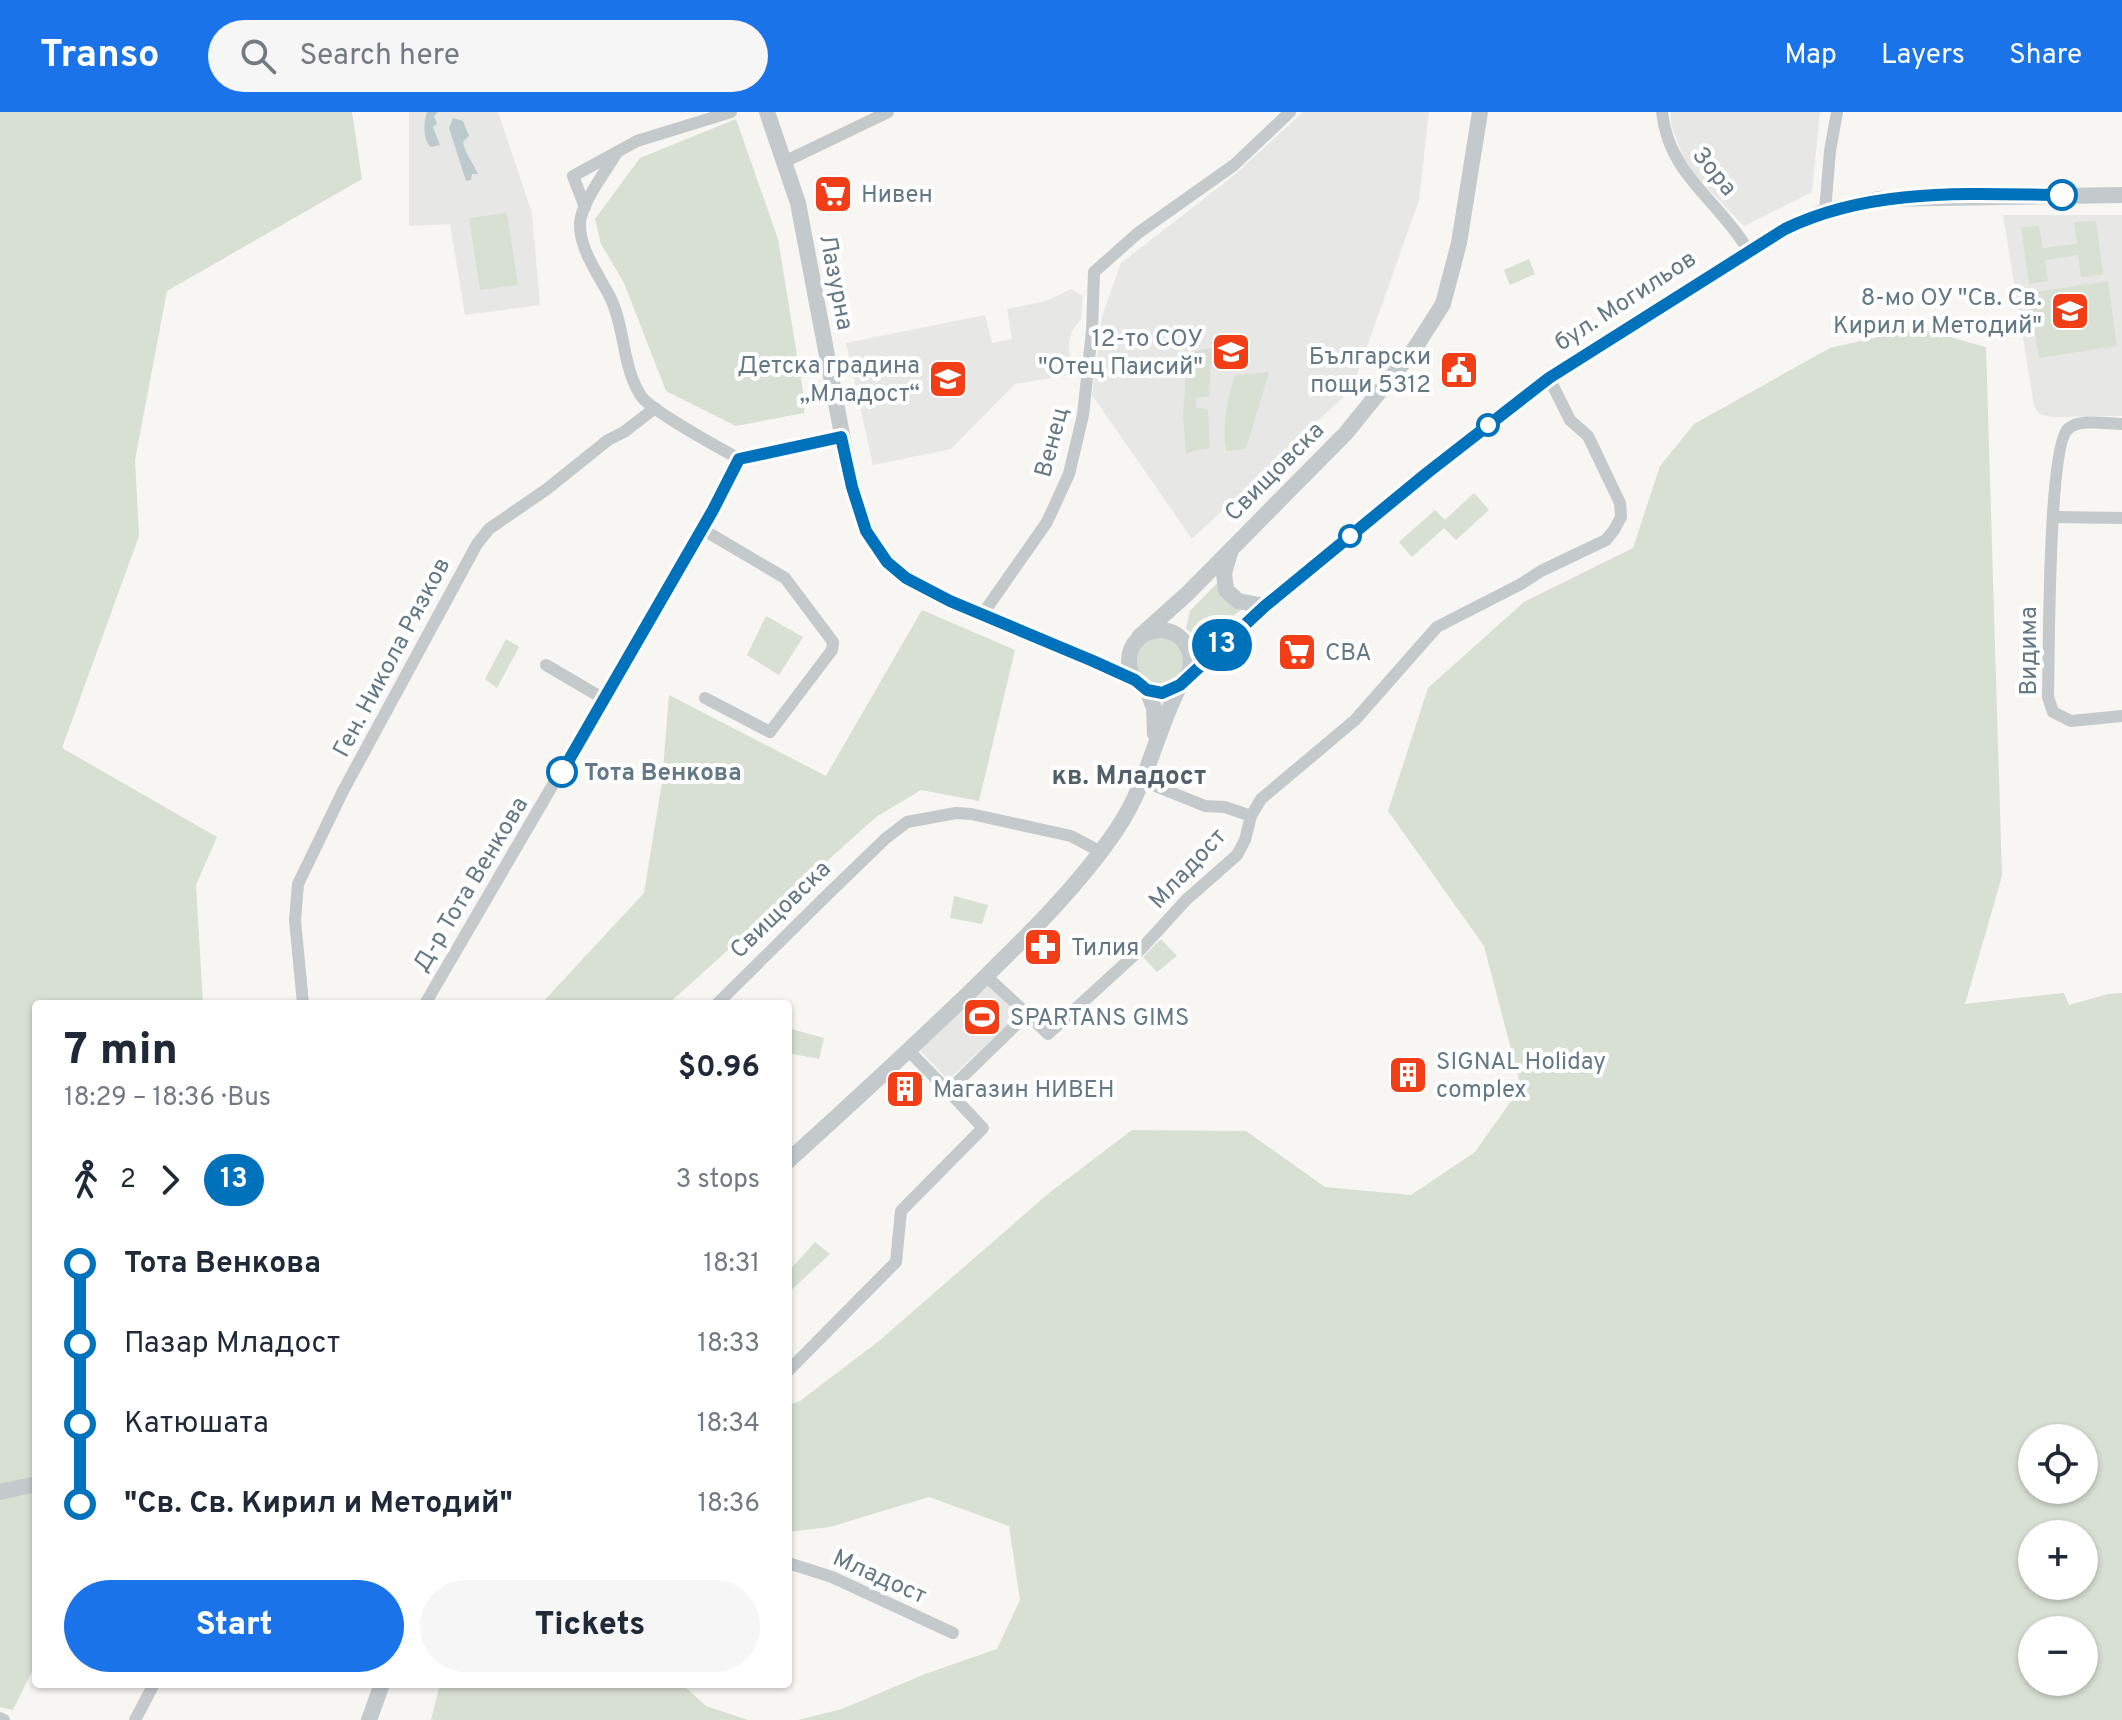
<!DOCTYPE html>
<html lang="en">
<head>
<meta charset="utf-8">
<style>
  body { margin:0; font-family:Overpass,sans-serif; background:#f6f6f7; color:#1f2937; height:100vh; display:flex; flex-direction:column; font-size:30px; white-space:nowrap }
  * { box-sizing:border-box; margin:0 }
  p { font-size:26px; color:#747a83 }
  .icon { flex:none; width:44px; height:44px; fill:none; stroke:currentColor; stroke-width:2; stroke-linecap:round; stroke-linejoin:round }
  .map { position:relative; flex:1; overflow:hidden }
  .sheet { position:absolute; left:32px; top:888px; width:760px; height:688px; display:flex; flex-direction:column; background:#fff; border-radius:8px; box-shadow:0 2px 6px #0004 }
  .sheet>* { flex:none }
  .badge { padding:0 16px; border-radius:26px; font-size:28px; line-height:52px }
  .fabs { position:absolute; left:2018px; top:1312px; display:grid; gap:16px }
  .fabs a { display:grid; place-items:center; width:80px; height:80px; border-radius:50%; background:#fff; box-shadow:0 2px 6px #0004; font-size:40px }
  .map>.badge { position:absolute; translate:-50% -50%; box-shadow:0 0 0 4px #fff }
  .legs { display:flex; align-items:center; gap:12px; height:88px; padding:0 32px; font-size:26px }
  .legs p { margin-inline-start:auto }
  .summary { display:flex; align-items:center; justify-content:space-between; height:136px; padding:0 32px }
  h1 { font-size:44px; font-weight:800; line-height:60px }
  .cta { display:flex; gap:16px; margin-top:auto; padding:16px 32px }
  .cta a { flex:1; height:92px; border-radius:48px; background:#1a73e8; color:#fff; font-size:32px; font-weight:800; line-height:92px; text-align:center }
  .cta a+a { background:#f6f6f7; color:#1f2937 }
  ul { padding:0 32px; list-style:none }
  li { display:flex; align-items:center; gap:28px; height:80px; font-size:30px }
  li i { display:grid; place-items:center; width:12px; height:100%; margin:0 10px; background:currentColor }
  li i::after { content:''; width:20px; height:20px; margin:-10px; border:6px solid; border-radius:50%; background:#fff }
  li p { margin-inline-start:auto }
  li:first-child i { background:linear-gradient(#0000 50%,currentColor 0) }
  li:last-child i { background:linear-gradient(currentColor 50%,#0000 0) }
  header { display:flex; align-items:center; gap:48px; box-sizing:border-box; height:112px; padding:0 40px; background:#1a73e8; color:#fff }
  header strong { font-size:38px }
  nav { display:flex; gap:44px; margin-inline-start:auto; font-size:28px }
  .search { width:560px; height:72px; background:#f6f6f7; display:flex; align-items:center; gap:20px; box-sizing:border-box; padding:0 28px; border-radius:44px; color:#747a83; font-size:30px }
  .map>svg:first-child { display:block }
  .built { fill:#e7e8e6 }
  .green { fill:#d8dfd3; fill-rule:evenodd }
  .water { fill:#bccace }
  .lines { fill:none; stroke-linecap:round; stroke-linejoin:round }
  .minor { stroke:#c4c9cb; stroke-width:12 }
  .tertiary { stroke:#c4c9cb; stroke-width:16 }
  .line-1-casing { stroke:#fff; stroke-width:18 }
  .line-1 { stroke:#0072bc; stroke-width:12 }
  .stop-1-dot { fill:#fff; stroke:#0072bc; stroke-width:4 }
  .labels { text-anchor:middle; stroke-width:8; stroke-linejoin:round; paint-order:stroke }
  .street-label { font-size:24px; fill:#637986; stroke:#fff }
  .poi-label { font-size:24px; fill:#637986; stroke:#fff; text-anchor:start }
  .stop-label { font-size:24px; font-weight:bold; fill:#637986; stroke:#fff; text-anchor:start }
  .neighbourhood-label { font-size:26px; font-weight:bold; fill:#51616b; stroke:#fff }
</style>
</head>
<body>
<header>
<strong>Transo</strong>
<div class="search"><svg class="icon" aria-label="search" viewBox="0 0 24 24"><circle cx="10" cy="10" r="6"/><path d="M15 15l6 6"/></svg>Search here</div>
<nav><a>Map</a><a>Layers</a><a>Share</a></nav>
</header>
<div class="map">
<svg width="2122" height="1608" viewBox="0 0 2122 1608">
  <rect width="100%" height="100%" fill="#f7f6f3"/>
  <!-- built -->
  <g class="built">
    <polygon points="409,0 498,0 532,101 540,193 465,203 450,112 409,114"/>
    <polygon points="1303,0 1429,0 1419,88 1352,277 1192,427 1092,283 1102,204 1121,151 1232,65"/>
    <polygon points="1671,0 1820,0 1812,80 1744,114 1686,54 1671,12"/>
    <polygon points="2003,103 2122,103 2122,304 2051,305 2039,302 2034,294"/>
    <polygon points="1071,177 1083,184 1081,207 1072,219 1069,230 1070,263 1015,272 951,337 873,353 846,231 985,203 992,231 1012,227 1007,197 1046,189"/>
    <polygon points="988,873 1018,903 948,968 920,938"/>
  </g>
  <!-- green -->
  <g class="green">
    <polygon points="0,0 352,0 362,67 167,179 135,348 139,424 62,636 217,725 196,773 203,892 36,892 36,1551 13,1598 0,1595"/>
    <polygon points="736,7 778,127 805,292 804,301 736,314 666,279 624,171 601,132 595,107 640,46"/>
    <polygon points="507,101 518,173 480,178 469,106"/>
    <polygon points="2096,109 2103,162 2081,165 2078,143 2045,148 2048,169 2029,172 2021,115 2039,114 2043,136 2077,132 2074,110"/>
    <polygon points="1529,147 1535,162 1510,173 1504,158"/>
    <polygon points="2108,169 2117,234 2039,246 2029,181"/>
    <path d="M1917,216l69,19 16,529 -37,128 99,-11 5,12 39,-11 14,-1v727h-1324l44,-11 83,-35 72,-25 23,-49 -11,-74 -80,-29 -99,30 -42,5v-127l12,-4 79,-60 170,-148 83,-63 114,1 79,56 86,8 64,-43 46,-65 -37,-141 -96,-135 40,-123 96,-86 109,-54 27,-82 34,-42 136,-76zM2032,1326h52v52h-52zM2032,1422h52v52h-52zM2032,1518h52v52h-52z"/>
    <polygon points="1212,236 1209,284 1196,286 1196,295 1208,298 1210,336 1186,341 1183,302 1188,240"/>
    <path d="M1269,260l-23,77 -20,2c-4,-28 1,-49 9,-76z"/>
    <polygon points="1474,381 1489,398 1456,428 1444,416 1412,445 1399,430 1435,398 1445,408"/>
    <polygon points="1219,469 1242,497 1206,525 1194,525 1186,516 1190,499"/>
    <polygon points="922,498 1015,538 979,689 921,678 876,705 668,892 541,892 644,781 662,670 669,583 826,664"/>
    <polygon points="766,504 803,525 779,563 747,543"/>
    <circle cx="1161" cy="549" r="24"/>
    <polygon points="506,527 519,535 497,576 485,567"/>
    <polygon points="954,784 988,793 982,812 950,806"/>
    <polygon points="1161,827 1177,844 1157,860 1143,845"/>
    <polygon points="788,916 824,926 819,947 788,941"/>
    <polygon points="815,1130 830,1142 788,1181 788,1160"/>
    <polygon points="440,1572 682,1572 706,1594 748,1608 431,1608"/>
  </g>
  <!-- water -->
  <g class="water">
    <path d="M427,0h11l-4,4 3,8 -4,3 7,18 -9,2c-9,-8 -7,-26 -4,-35z"/>
    <path d="M453,6l10,3 6,15 -6,6c3,14 10,20 15,32h-6l-1,6 -5,1 -17,-53z"/>
  </g>
  <g class="lines">
    <!-- minor -->
    <g class="minor">
      <path d="M1662,0c7,64 56,87 86,138"/>
      <path d="M617,40c-10,18 -36,51 -37,71 -1,26 19,52 30,74 15,29 12,70 31,99 10,15 79,52 98,63"/>
      <polyline points="784,50 888,0"/>
      <polyline points="585,95 573,64 637,29 731,0"/>
      <polyline points="1825,99 1830,39 1837,0"/>
      <path d="M2122,312c-15,0 -42,-6 -54,5 -20,17 -19,230 -20,268l5,15 18,9 51,-5"/>
      <polyline points="739,347 841,325"/>
      <polyline points="2053,405 2122,406"/>
      <polyline points="702,417 785,466 833,530 832,538 770,620 705,586"/>
      <polyline points="982,503 1047,410 1069,362 1083,303 1092,219 1094,160 1138,121 1234,53 1290,0"/>
      <polyline points="546,553 604,587"/>
      <polyline points="1143,669 1205,694 1225,695 1251,704"/>
      <polyline points="986,864 1027,902"/>
      <polyline points="303,892 295,808 298,772 343,679 477,432 489,417 547,377 608,328 624,320 655,296"/>
      <polyline points="425,892 702,417 735,359 739,347"/>
      <polyline points="717,892 823,787 885,727 907,710 956,701 971,702 1071,724 1101,740"/>
      <polyline points="909,939 948,979"/>
      <polyline points="788,1259 896,1150 901,1099 983,1016 948,979 1027,902 1048,922 1143,835 1186,788 1237,743 1245,728 1251,704 1261,687 1355,608 1437,515 1521,472 1541,459 1606,428 1614,418 1621,405 1620,391 1588,324 1570,308 1549,266"/>
      <polyline points="788,1451 832,1465 953,1521"/>
      <polyline points="0,1606 4,1608"/>
      <polyline points="135,1608 154,1572"/>
    </g>
    <!-- tertiary -->
    <g class="tertiary">
      <path d="M767,0l31,91 54,284c14,52 29,77 76,104l207,89"/>
      <polyline points="1230,441 1224,461 1226,478 1238,489 1265,494"/>
      <circle cx="1160" cy="549" r="31"/>
      <polyline points="1139,525 1188,481 1346,321 1415,236 1443,192 1459,131 1480,0"/>
      <polyline points="1185,568 1265,494 1443,348 1549,266 1785,117 1825,99 1879,87 2122,83"/>
      <polyline points="1147,578 1154,596 1155,622"/>
      <path d="M788,1049c63,-57 126,-115 187,-174 50,-49 103,-100 142,-158 30,-44 39,-97 63,-144"/>
      <polyline points="0,1380 36,1372"/>
      <polyline points="369,1608 382,1572"/>
    </g>
  </g>
  <g class="lines">
    <defs>
      <path id="line-1" d="M562,660l151,-262 26,-51 102,-22 11,50 14,44 21,31 19,16 44,23 143,60 42,19 12,10 15,3 18,-8 85,-79 162,-133 122,-95 236,-149c85,-42 185,-35 277,-34"/>
    </defs>
    <!-- line-1 casing -->
    <use href="#line-1" class="line-1-casing"/>
    <!-- line-1 -->
    <use href="#line-1" class="line-1"/>
  </g>
  <!-- icons -->
  <defs>
    <symbol id="supermarket-square" viewBox="-11 -11 22 22"><rect x="-9" y="-9" width="18" height="18" rx="4" fill="#f23e17" stroke="#fff"/><path d="M-6-5.5h2.5l.6 2H6L4.5 2H-2.5L-4.4-4H-6ZM-1.5 3.2a1.3 1.3 0 1 0 .1 0ZM3 3.2a1.3 1.3 0 1 0 .1 0Z" fill="#fff"/></symbol>
    <symbol id="school-square" viewBox="-11 -11 22 22"><rect x="-9" y="-9" width="18" height="18" rx="4" fill="#f23e17" stroke="#fff"/><path d="M0-5L7-2L0 1L-7-2ZM-4 1L0 2.5L4 1V4Q0 6-4 4Z" fill="#fff"/></symbol>
    <symbol id="civic-square" viewBox="-11 -11 22 22"><rect x="-9" y="-9" width="18" height="18" rx="4" fill="#f23e17" stroke="#fff"/><path d="M-.6-6.5H3V-4.5H.6V-3L4-1V1h2V6H-6V1h2V-1L-.6-3ZM-1.2 2.5V6h2.4V2.5Z" fill="#fff"/></symbol>
    <symbol id="pharmacy-square" viewBox="-11 -11 22 22"><rect x="-9" y="-9" width="18" height="18" rx="4" fill="#f23e17" stroke="#fff"/><path d="M-2-6h4v4h4v4h-4v4h-4v-4h-4v-4h4Z" fill="#fff"/></symbol>
    <symbol id="stadium-square" viewBox="-11 -11 22 22"><rect x="-9" y="-9" width="18" height="18" rx="4" fill="#f23e17" stroke="#fff"/><path d="M0-5a6.5 5 0 1 0 0 10a6.5 5 0 1 0 0-10ZM-3.5-1.8h7v3.6h-7Z" fill="#fff"/></symbol>
    <symbol id="building-square" viewBox="-11 -11 22 22"><rect x="-9" y="-9" width="18" height="18" rx="4" fill="#f23e17" stroke="#fff"/><path d="M-4-6H4V6H1V3H-1V6H-4ZM-2.5-4.3h1.7v1.8h-1.7ZM.8-4.3h1.7v1.8H.8ZM-2.5-1h1.7V.8h-1.7ZM.8-1h1.7V.8H.8Z" fill="#fff"/></symbol>
  </defs>
  <g fill-rule="evenodd">
    <use href="#supermarket-square" x="811" y="60" width="44" height="44"/>
    <use href="#school-square" x="2048" y="177" width="44" height="44"/>
    <use href="#school-square" x="1209" y="218" width="44" height="44"/>
    <use href="#civic-square" x="1437" y="236" width="44" height="44"/>
    <use href="#school-square" x="926" y="245" width="44" height="44"/>
    <use href="#supermarket-square" x="1275" y="518" width="44" height="44"/>
    <use href="#pharmacy-square" x="1021" y="813" width="44" height="44"/>
    <use href="#stadium-square" x="960" y="883" width="44" height="44"/>
    <use href="#building-square" x="1386" y="941" width="44" height="44"/>
    <use href="#building-square" x="883" y="955" width="44" height="44"/>
  </g>
  <!-- markers -->
  <g class="stop-1-dot">
    <circle cx="2062" cy="83" r="14"/>
    <circle cx="1488" cy="313" r="10"/>
    <circle cx="1350" cy="424" r="10"/>
    <circle cx="562" cy="660" r="14"/>
  </g>
  <g class="labels">
    <!-- street labels -->
    <g class="street-label">
      <text transform="translate(1715 59) rotate(51)" y="8">Зора</text>
      <text transform="translate(837 170) rotate(79)" y="8">Лазурна</text>
      <text transform="translate(1625 188) rotate(-33)" y="8">бул. Могильов</text>
      <text transform="translate(1051 330) rotate(-75)" y="8">Венец</text>
      <text transform="translate(1274 359) rotate(-45)" y="8">Свищовска</text>
      <text transform="translate(2028 539) rotate(-90)" y="8">Видима</text>
      <text transform="translate(391 545) rotate(-62)" y="8">Ген. Никола Рязков</text>
      <text transform="translate(1187 756) rotate(-47)" y="8">Младост</text>
      <text transform="translate(470 772) rotate(-59)" y="8">Д-р Тота Венкова</text>
      <text transform="translate(780 797) rotate(-44)" y="8">Свищовска</text>
      <text transform="translate(880 1464) rotate(24)" y="8">Младост</text>
    </g>
    <!-- poi labels -->
    <g class="poi-label">
      <text x="861" y="90">Нивен</text>
      <text x="2042" y="193" text-anchor="end">8-мо ОУ "Св. Св.<tspan x="2042" dy="28">Кирил и Методий"</tspan></text>
      <text x="1203" y="234" text-anchor="end">12-то СОУ<tspan x="1203" dy="28">"Отец Паисий"</tspan></text>
      <text x="1431" y="252" text-anchor="end">Български<tspan x="1431" dy="28">пощи 5312</tspan></text>
      <text x="920" y="261" text-anchor="end">Детска градина<tspan x="920" dy="28">„Младост“</tspan></text>
      <text x="1325" y="548">CBA</text>
      <text x="1071" y="843">Тилия</text>
      <text x="1010" y="913">SPARTANS GIMS</text>
      <text x="1436" y="957">SIGNAL Holiday<tspan x="1436" dy="28">complex</tspan></text>
      <text x="933" y="985">Магазин НИВЕН</text>
    </g>
    <!-- stop labels -->
    <g class="stop-label">
      <text x="584" y="668">Тота Венкова</text>
    </g>
    <!-- neighbourhood labels -->
    <g class="neighbourhood-label">
      <text x="1129" y="672">кв. Младост</text>
    </g>
  </g>
</svg>
<div class="fabs">
<a><svg class="icon" aria-label="locate" viewBox="0 0 24 24"><circle cx="12" cy="12" r="6"/><path d="M12 2v4M12 18v4M2 12h4M18 12h4"/></svg></a>
<a>+</a>
<a>−</a>
</div>
<b class="badge" style="left:1222px;top:533px;background:#0072bc;color:#fff">13</b>
<section class="sheet">
<div class="summary"><div><h1>7 min</h1><p>18:29 – 18:36 · Bus</p></div><b>$0.96</b></div>
<div class="legs"><svg class="icon" aria-label="walk" viewBox="0 0 24 24"><circle cx="13" cy="4" r="2"/><path d="M13 8l-2 6 4 7M11 14l-3 7M7 12l3-4h3l4 4"/></svg>2<svg class="icon" aria-label="forward" viewBox="0 0 24 24"><path d="M9 5l7 7-7 7"/></svg><b class="badge" style="background:#0072bc;color:#fff">13</b><p>3 stops</p></div>
<ul>
<li><i style="color:#0072bc"></i><b>Тота Венкова</b><p>18:31</p></li>
<li><i style="color:#0072bc"></i><span>Пазар Младост</span><p>18:33</p></li>
<li><i style="color:#0072bc"></i><span>Катюшата</span><p>18:34</p></li>
<li><i style="color:#0072bc"></i><b>&quot;Св. Св. Кирил и Методий&quot;</b><p>18:36</p></li>
</ul>
<div class="cta"><a>Start</a><a>Tickets</a></div>
</section>
</div>
</body>
</html>
